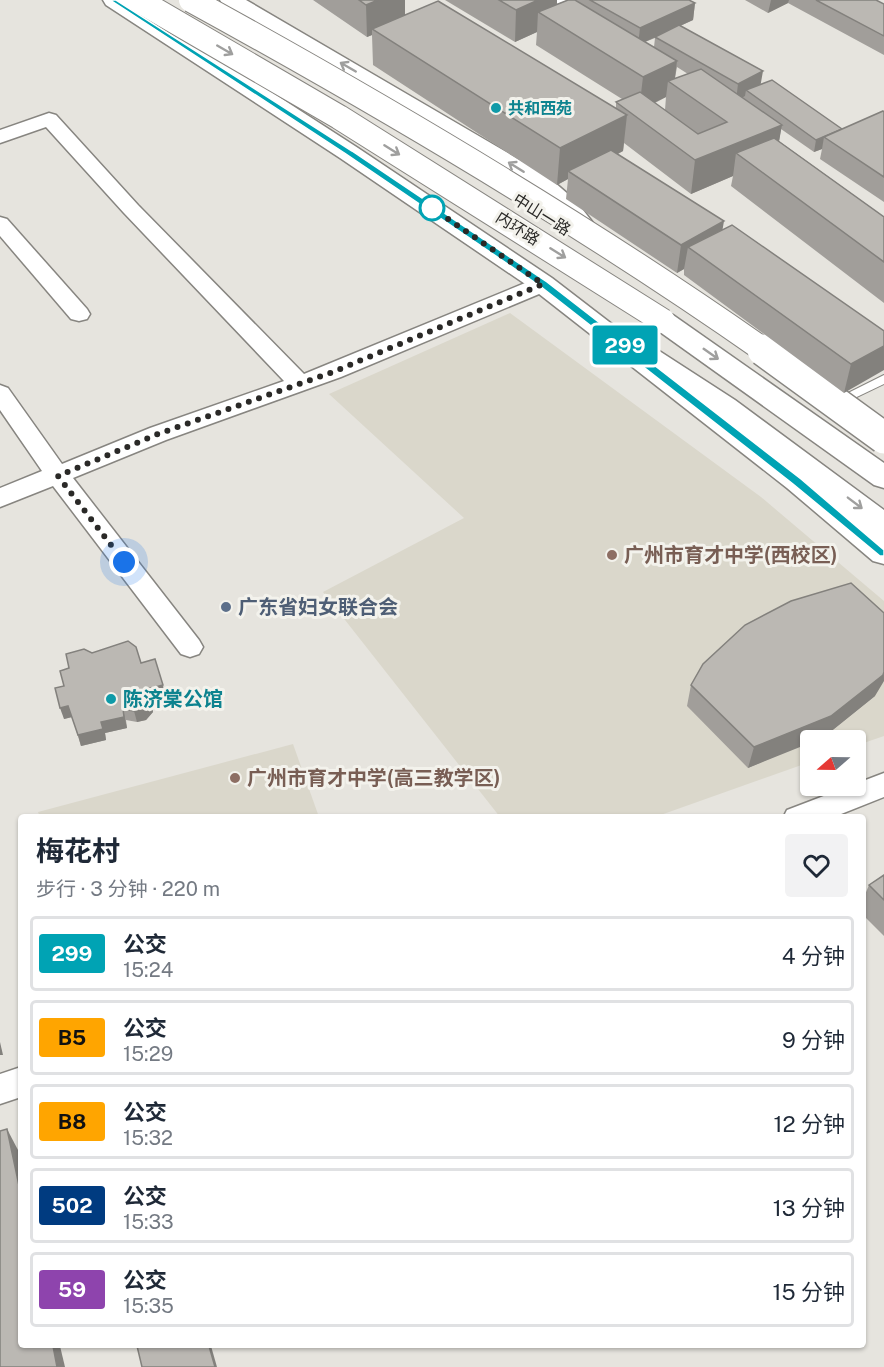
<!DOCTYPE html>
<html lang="zh">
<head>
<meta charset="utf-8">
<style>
  body { margin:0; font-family:"Public Sans","Noto Sans SC",sans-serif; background:#f2f2f3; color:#1f2937; height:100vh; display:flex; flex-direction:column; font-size:22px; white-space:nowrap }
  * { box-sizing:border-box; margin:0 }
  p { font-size:20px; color:#747a83 }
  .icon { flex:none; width:33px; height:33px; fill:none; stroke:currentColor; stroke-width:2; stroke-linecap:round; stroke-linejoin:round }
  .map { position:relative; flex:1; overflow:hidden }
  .panel { position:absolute; left:18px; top:814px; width:848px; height:534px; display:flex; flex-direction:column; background:#fff; border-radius:6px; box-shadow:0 2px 4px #0004 }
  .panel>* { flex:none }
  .badge { padding:0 12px; border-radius:4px; font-size:21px; line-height:39px }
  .needle { width:39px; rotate:250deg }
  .fabs { position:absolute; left:800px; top:730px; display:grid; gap:12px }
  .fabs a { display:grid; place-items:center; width:66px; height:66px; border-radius:6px; background:#fff; box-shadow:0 2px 4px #0004; font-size:30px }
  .you { position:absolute; width:30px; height:30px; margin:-15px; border:4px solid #fff; border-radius:50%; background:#1a73e8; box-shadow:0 0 0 9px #1a73e833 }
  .map>.badge { position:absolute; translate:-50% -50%; box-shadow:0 0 0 3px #fff }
  .round { display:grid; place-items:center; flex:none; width:63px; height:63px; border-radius:6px; background:#f2f2f3 }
  .overview { display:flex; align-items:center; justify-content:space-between; height:102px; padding:0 18px }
  h1 { font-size:28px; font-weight:700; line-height:45px }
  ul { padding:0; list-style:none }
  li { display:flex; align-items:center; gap:18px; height:75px; margin:0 12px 9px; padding:0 6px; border:3px solid #e0e1e3; border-radius:6px }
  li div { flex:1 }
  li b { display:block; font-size:22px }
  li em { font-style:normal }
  li .badge { min-width:66px; font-weight:700; text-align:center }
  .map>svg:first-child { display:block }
  .built { fill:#dad7cb }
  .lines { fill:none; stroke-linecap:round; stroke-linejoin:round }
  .lane-casing { stroke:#878580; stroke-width:2 }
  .street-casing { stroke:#878580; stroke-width:3 }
  .secondary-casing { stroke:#878580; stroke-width:3 }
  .primary-casing { stroke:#878580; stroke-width:3 }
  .highway-casing { stroke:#878580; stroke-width:3 }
  .lane { fill:#fff; fill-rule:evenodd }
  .street { fill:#fff; fill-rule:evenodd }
  .secondary { fill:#fff; fill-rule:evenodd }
  .primary { fill:#fff; fill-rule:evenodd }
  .highway { fill:#fff; fill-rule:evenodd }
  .highway-bridge-far1-casing { stroke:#878580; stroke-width:26; stroke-linecap:butt }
  .highway-bridge-casing { stroke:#878580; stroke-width:34; stroke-linecap:butt }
  .highway-bridge-far1 { stroke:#fff; stroke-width:24 }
  .highway-bridge { stroke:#fff; stroke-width:31 }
  .wall { fill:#a19e9a; fill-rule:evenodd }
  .shaded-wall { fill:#83817d }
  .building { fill:#bbb8b3; stroke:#83817d; stroke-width:1.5 }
  .oneway { stroke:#9f9f9e }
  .line { fill:#00a3b4; stroke:#fff; stroke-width:1.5 }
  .walk { stroke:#2a2927; stroke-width:6; stroke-dasharray:0 10.8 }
  .culture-dot { fill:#0f9aa8; stroke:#f3f2ec; stroke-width:2 }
  .stop-dot { fill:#fff; stroke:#00a3b4; stroke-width:3 }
  .education-dot { fill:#8d6e63; stroke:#f3f2ec; stroke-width:2 }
  .service-dot { fill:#5c6f8a; stroke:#f3f2ec; stroke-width:2 }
  .labels { text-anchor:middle; stroke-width:6; stroke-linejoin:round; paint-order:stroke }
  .far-culture-label { font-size:16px; font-weight:bold; fill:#0d838f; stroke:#f3f2ec; text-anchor:start }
  .far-street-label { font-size:16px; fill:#2a2927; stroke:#f3f2ec }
  .education-label { font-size:20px; font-weight:bold; fill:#785e54; stroke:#f3f2ec; text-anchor:start }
  .service-label { font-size:20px; font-weight:bold; fill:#4e5e75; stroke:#f3f2ec; text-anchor:start }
  .culture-label { font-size:20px; font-weight:bold; fill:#0d838f; stroke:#f3f2ec; text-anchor:start }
</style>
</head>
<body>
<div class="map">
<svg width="884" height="1367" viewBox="0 0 884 1367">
  <rect width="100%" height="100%" fill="#e6e4de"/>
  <!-- built -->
  <g class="built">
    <polygon points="510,313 761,497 884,601 884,736 855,746 855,741 810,741 810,762 655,817 500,817 323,592 464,518 329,394"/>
    <polygon points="293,744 319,817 40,817 38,812"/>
  </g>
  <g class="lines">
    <defs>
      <polygon id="lane" points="884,375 884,384 840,405 836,406 830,402"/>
      <g id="street">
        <polygon points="545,0 567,0 601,22 598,26 586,26"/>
        <polygon points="49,113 56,115 138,205 304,374 535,279 543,277 551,279 554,284 551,289 341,377 166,440 73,478 199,640 203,647 199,654 190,657 181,654 53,486 0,507 0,488 42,471 0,410 0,385 8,388 62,464 150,428 284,381 124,213 46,127 0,143 0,130"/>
        <polygon points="0,217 7,219 87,309 90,314 87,319 79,321 71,319 0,236"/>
        <polygon points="884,773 884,797 831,818 783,818 787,810"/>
        <polygon points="21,1067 21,1097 0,1104 0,1074"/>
      </g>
      <g id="secondary">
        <polygon points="220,0 246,0 547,176 576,201 604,237 600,242 591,245 582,242 558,212 529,186 223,5"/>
        <polygon points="640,342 650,345 735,400 884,510 884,537 873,534 715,414 630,357 626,351 630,345"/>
      </g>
      <polygon id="primary" points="103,0 129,0 358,148 552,278 807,474 884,536 884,564 873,561 787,488 534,290 340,158 106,5"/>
      <polygon id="highway" points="663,312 673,315 884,463 884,488 874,485 653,327 650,321 653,315"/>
    </defs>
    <!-- lane casing -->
    <use href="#lane" class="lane-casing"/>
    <!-- street casing -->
    <use href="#street" class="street-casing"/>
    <!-- secondary casing -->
    <use href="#secondary" class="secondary-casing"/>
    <!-- primary casing -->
    <use href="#primary" class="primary-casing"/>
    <!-- highway casing -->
    <use href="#highway" class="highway-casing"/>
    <!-- lane -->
    <use href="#lane" class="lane"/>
    <!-- street -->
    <use href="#street" class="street"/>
    <!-- secondary -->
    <use href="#secondary" class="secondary"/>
    <!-- primary -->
    <use href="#primary" class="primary"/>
    <!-- highway -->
    <use href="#highway" class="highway"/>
    <defs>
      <g id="highway-bridge-far1">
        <polyline points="138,0 339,117 663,321"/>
        <path d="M191,0c197,108 390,222 574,351"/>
      </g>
      <polyline id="highway-bridge" points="763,350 884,438"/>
    </defs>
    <!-- highway-bridge-far1 casing -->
    <use href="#highway-bridge-far1" class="highway-bridge-far1-casing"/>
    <!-- highway-bridge casing -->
    <use href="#highway-bridge" class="highway-bridge-casing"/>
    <!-- highway-bridge-far1 -->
    <use href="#highway-bridge-far1" class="highway-bridge-far1"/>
    <!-- highway-bridge -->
    <use href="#highway-bridge" class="highway-bridge"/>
  </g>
  <!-- wall -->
  <g class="wall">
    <path d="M313,0h92v15l211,93v-6l6,-3 -86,-54 1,-13 -22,10 -70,-42h112v4l11,-4h121l6,3 -2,17 -13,6 81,59 81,44 42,-17v90l-64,-43 2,-10 -8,3 -33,-23 -2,12 105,76v86l-153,-117 2,-10 -42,18 -67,-51 -1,8 -5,3 104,76 162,101 -40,62 -160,-118v-6l-7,4 -111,-74 2,-20 -11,6 -184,-120 -1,-30 -5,2zM655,38l-1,9 -9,-5zM677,67l11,7 -13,4zM666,97l-1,13 -10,-7z"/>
    <polygon points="745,0 876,0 884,4 884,55 788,3 768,13"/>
    <polygon points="141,663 165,697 151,701 153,712 146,720 137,722 126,720 127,728 105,733 106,740 81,746 72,717 64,719 64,686 69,668"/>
    <polygon points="691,685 875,696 824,737 814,741 810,741 748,768 687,706"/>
    <polygon points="884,875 884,936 862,914 862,902 869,885"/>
  </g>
  <!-- shaded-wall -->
  <g class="shaded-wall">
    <polygon points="378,0 405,0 405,22 372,29 372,35 367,37 366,5"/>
    <polygon points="538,0 557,0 556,23 538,12 537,32 515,42 516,10"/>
    <polygon points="771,0 789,0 788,3 768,13"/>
    <polygon points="695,3 693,20 638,45 640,28"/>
    <polygon points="677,61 674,85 668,81 666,97 639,110 643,77"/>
    <polygon points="763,71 760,88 746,90 745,96 736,101 738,84"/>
    <polygon points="627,115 623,151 576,175 568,171 568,179 557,185 560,148"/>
    <polygon points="782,125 776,158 736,153 733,176 691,194 695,160"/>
    <polygon points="824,137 822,149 814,152 816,140"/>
    <polygon points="724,221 719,250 688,247 684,269 677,273 681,245"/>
    <polygon points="884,346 884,370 844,393 851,364"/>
    <polygon points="884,672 884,681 875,696 824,737 814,741 810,741 810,743 748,768 754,747"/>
    <polygon points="163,685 165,697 151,701 153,712 146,720 137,722 134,711 147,689"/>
    <polygon points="68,706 72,717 64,719 60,708"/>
    <polygon points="123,709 127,728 105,733 106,740 81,746 78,735"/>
    <polygon points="0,1042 3,1055 0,1055"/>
    <polygon points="7,1129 18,1150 21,1163 21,1195"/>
    <polygon points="53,1346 60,1346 65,1367 57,1367"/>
    <polygon points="209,1346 211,1346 217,1367 215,1367"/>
  </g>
  <!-- building -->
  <g class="building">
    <polygon points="359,0 378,0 366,5"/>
    <polygon points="499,0 538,0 516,10"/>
    <polygon points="568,0 575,0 677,61 643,77 538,12"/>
    <polygon points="590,0 689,0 695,3 640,28"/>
    <polygon points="816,0 876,0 884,4 884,36"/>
    <polygon points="438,1 627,115 560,148 372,29"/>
    <polygon points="679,25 763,71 738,84 655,37"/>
    <polygon points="701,69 782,125 695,160 616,102 640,92 698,134 727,122 668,81"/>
    <polygon points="772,80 842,129 816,140 746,90"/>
    <polygon points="883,111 884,112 884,177 824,137"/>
    <polygon points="774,138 884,217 884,262 736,153"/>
    <polygon points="611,150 724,221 681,245 568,171"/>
    <polygon points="732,225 884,331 884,346 851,364 688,247"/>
    <polygon points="851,583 884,613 884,672 883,675 831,716 754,747 691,685 703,664 745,625 791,601"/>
    <polygon points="128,641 136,647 141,663 155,659 163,685 147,689 151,700 143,709 134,711 123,709 124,717 101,722 103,729 78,735 68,706 60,708 55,688 64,686 60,671 69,668 66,654 84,649 92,653"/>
    <polygon points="884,875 884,900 869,885"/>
    <polygon points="7,1129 21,1195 21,1346 53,1346 57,1367 0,1367 0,1131"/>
    <polygon points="137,1346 209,1346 215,1367 142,1367"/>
  </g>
  <!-- one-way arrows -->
  <defs><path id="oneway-shaft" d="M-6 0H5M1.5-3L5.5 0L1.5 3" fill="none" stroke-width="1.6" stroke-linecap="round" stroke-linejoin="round" transform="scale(1.5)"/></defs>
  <g class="oneway">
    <use href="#oneway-shaft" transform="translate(225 50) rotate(30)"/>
    <use href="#oneway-shaft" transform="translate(348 67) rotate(-150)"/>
    <use href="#oneway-shaft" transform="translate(392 150) rotate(32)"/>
    <use href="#oneway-shaft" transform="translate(516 167) rotate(-148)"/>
    <use href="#oneway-shaft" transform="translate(558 253) rotate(32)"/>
    <use href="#oneway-shaft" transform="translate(711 354) rotate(35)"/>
    <use href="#oneway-shaft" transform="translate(855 503) rotate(37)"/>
  </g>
  <!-- line -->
  <polygon class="line" points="110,0 116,0 352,151 547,282 801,479 884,550 884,556 880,556 793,484 540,286 346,154"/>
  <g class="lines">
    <!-- walk -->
    <polyline class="walk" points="124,562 58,476 158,434 333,372 543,284 432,208"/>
  </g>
  <!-- markers -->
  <g class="culture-dot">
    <circle cx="496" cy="108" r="6"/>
    <circle cx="111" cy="699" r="6"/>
  </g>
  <circle class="stop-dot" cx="432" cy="208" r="12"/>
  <g class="education-dot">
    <circle cx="612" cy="555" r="6"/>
    <circle cx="235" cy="778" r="6"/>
  </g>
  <circle class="service-dot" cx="226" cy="607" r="6"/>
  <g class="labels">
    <!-- far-culture labels -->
    <g class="far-culture-label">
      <text x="508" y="114">共和西苑</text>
    </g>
    <!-- far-street labels -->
    <g class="far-street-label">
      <text transform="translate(542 214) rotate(32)" y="6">中山一路</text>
      <text transform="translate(518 228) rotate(32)" y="6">内环路</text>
    </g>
    <!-- education labels -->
    <g class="education-label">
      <text x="624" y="562">广州市育才中学(西校区)</text>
      <text x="247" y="785">广州市育才中学(高三教学区)</text>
    </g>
    <!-- service labels -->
    <g class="service-label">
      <text x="238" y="614">广东省妇女联合会</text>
    </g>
    <!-- culture labels -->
    <g class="culture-label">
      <text x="123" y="706">陈济棠公馆</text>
    </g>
  </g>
</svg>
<div class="fabs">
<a><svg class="needle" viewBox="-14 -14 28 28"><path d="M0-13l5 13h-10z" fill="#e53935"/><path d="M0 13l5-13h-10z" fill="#747a83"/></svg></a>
</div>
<div class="you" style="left:124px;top:562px"></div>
<b class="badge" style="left:625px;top:345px;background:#00a3b4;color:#fff">299</b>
<section class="panel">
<div class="overview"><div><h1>梅花村</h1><p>步行 · 3 分钟 · 220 m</p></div><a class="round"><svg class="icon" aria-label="heart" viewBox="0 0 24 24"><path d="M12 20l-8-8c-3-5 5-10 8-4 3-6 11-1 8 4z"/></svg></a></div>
<ul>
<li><span class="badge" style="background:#00a3b4;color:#fff">299</span><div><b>公交</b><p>15:24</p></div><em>4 分钟</em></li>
<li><span class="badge" style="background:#ffa500;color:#111">B5</span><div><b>公交</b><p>15:29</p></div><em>9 分钟</em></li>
<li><span class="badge" style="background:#ffa500;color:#111">B8</span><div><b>公交</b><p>15:32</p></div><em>12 分钟</em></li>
<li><span class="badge" style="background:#003b80;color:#fff">502</span><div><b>公交</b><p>15:33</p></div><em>13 分钟</em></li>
<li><span class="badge" style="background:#8e44ad;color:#fff">59</span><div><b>公交</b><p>15:35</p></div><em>15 分钟</em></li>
</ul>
</section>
</div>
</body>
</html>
